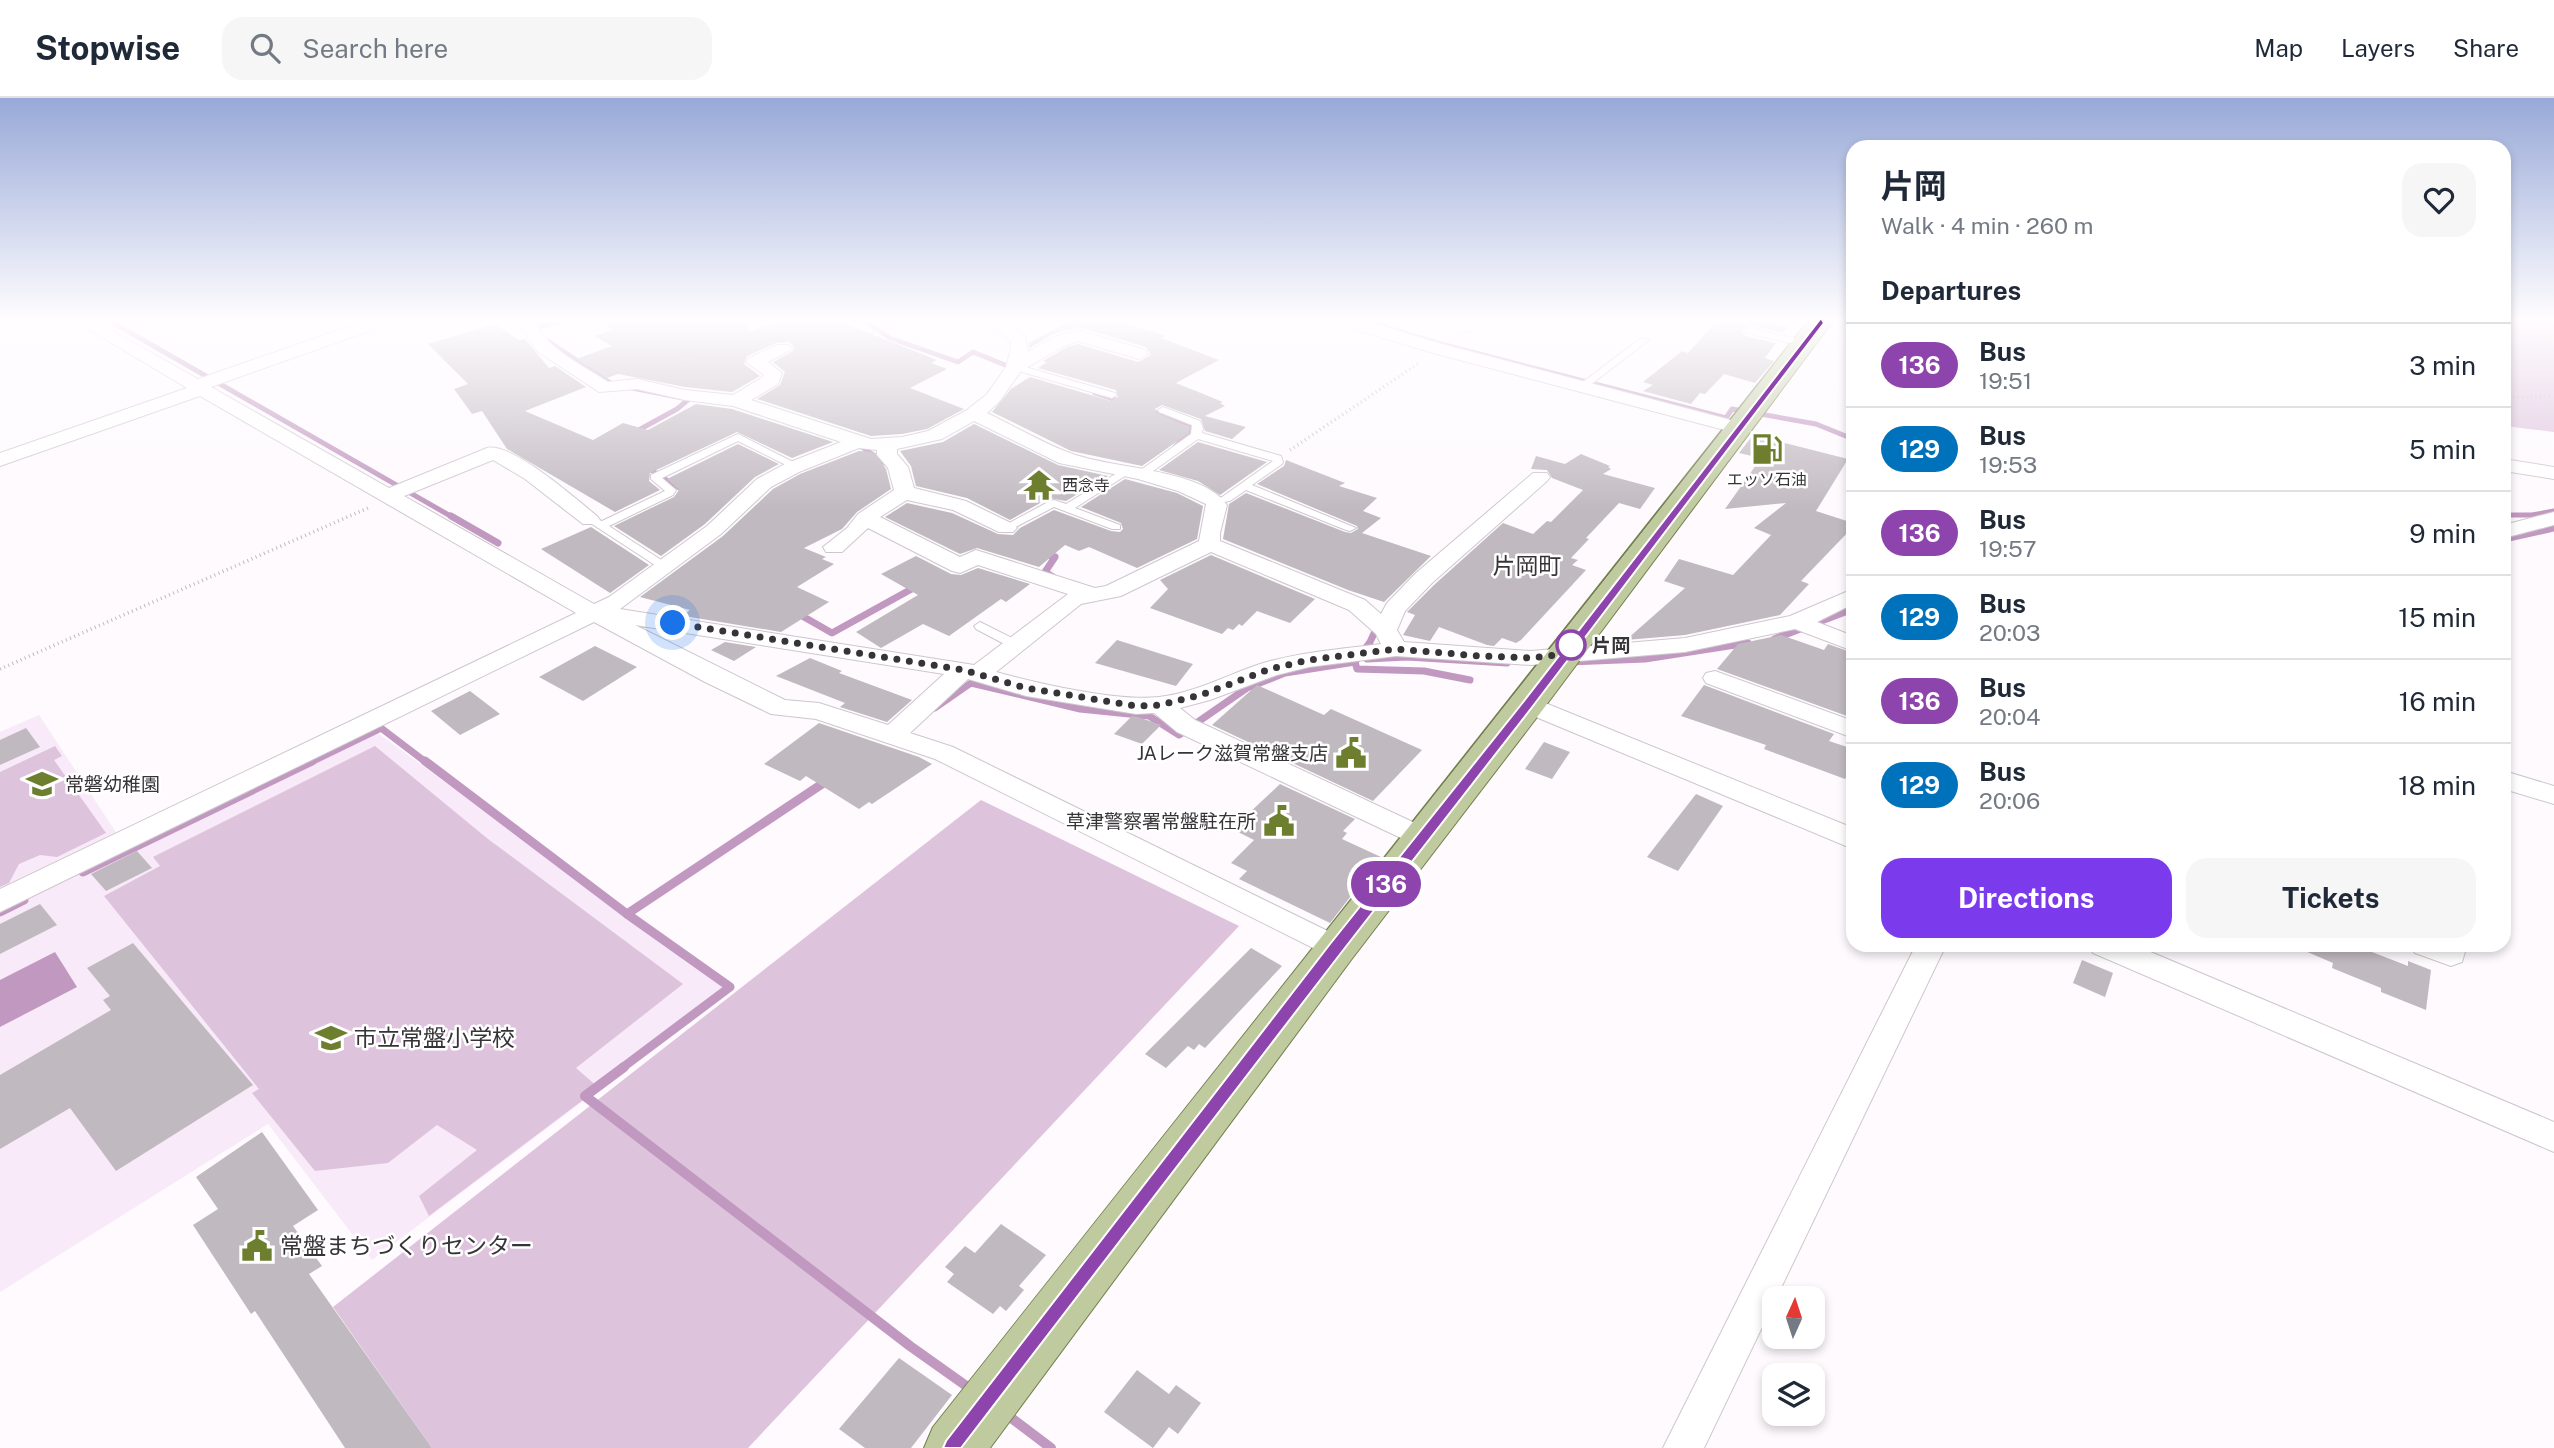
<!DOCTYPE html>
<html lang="en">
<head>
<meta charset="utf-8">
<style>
  body { margin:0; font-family:"Public Sans","Noto Sans JP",sans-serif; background:#f6f6f7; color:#1f2937; height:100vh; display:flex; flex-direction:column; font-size:26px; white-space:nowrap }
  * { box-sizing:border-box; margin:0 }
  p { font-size:23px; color:#747a83 }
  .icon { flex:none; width:38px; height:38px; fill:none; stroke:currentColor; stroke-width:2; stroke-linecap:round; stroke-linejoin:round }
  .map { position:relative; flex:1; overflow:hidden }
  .panel { position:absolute; left:1846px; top:42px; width:665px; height:812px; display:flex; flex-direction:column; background:#fff; border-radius:21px; box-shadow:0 4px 10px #0003 }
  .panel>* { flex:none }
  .badge { padding:0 14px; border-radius:23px; font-size:24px; line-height:46px }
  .needle { width:46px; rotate:3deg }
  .controls { position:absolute; left:1762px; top:1188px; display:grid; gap:14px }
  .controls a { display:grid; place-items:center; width:63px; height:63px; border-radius:14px; background:#fff; box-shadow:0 4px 10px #0003; font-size:35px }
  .you { position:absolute; width:35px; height:35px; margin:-18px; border:5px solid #fff; border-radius:50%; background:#1a73e8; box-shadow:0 0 0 10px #1a73e833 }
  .map>.badge { position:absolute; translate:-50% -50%; box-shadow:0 0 0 4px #fff }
  h2 { padding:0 35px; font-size:26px; line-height:63px }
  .round { display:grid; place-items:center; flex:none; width:74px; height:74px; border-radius:21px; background:#f6f6f7 }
  .headline { display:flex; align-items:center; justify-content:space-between; height:119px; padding:0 35px }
  h1 { font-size:33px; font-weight:700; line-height:52px }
  .action { display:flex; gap:14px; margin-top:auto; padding:14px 35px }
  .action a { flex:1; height:80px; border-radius:21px; background:#7c3aed; color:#fff; font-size:28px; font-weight:700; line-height:80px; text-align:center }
  .action a+a { background:#f6f6f7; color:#1f2937 }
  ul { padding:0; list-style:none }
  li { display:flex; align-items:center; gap:21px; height:84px; padding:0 35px; border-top:2px solid #e0e1e3 }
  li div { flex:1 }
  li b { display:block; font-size:26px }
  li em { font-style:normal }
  li .badge { min-width:77px; font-weight:700; text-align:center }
  header { display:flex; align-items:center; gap:42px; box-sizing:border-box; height:98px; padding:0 35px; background:#fff; border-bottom:2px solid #e0e1e3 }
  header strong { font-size:33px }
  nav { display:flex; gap:38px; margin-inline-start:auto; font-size:24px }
  .search { width:490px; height:63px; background:#f6f6f7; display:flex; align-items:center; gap:18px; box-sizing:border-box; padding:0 24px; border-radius:21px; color:#747a83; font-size:26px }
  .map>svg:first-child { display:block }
  .built { fill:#f8eaf8 }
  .green { fill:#dec3dd }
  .water { fill:#c198c0 }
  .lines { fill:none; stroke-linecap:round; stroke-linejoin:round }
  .stream-far3 { stroke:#c198c0; stroke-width:5 }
  .stream-far2 { stroke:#c198c0; stroke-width:7 }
  .stream-far1 { stroke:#c198c0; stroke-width:9 }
  .stream { stroke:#c198c0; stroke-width:10 }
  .building { fill:#c1b9c0 }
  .lane-casing { stroke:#cec7ce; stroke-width:2 }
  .street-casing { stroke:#cec7ce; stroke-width:2 }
  .primary-casing { stroke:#747f50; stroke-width:2 }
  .path { stroke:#bfbbbf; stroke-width:3.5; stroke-dasharray:1 3.5; stroke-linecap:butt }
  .lane { fill:#fff; fill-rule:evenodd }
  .street { fill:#fff; fill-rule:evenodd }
  .primary { fill:#bfca9e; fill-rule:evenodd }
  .line { fill:#8e44ad; stroke:#fff; stroke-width:2 }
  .walk { stroke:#373437; stroke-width:7; stroke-dasharray:0 12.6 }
  .stop-dot { fill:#fff; stroke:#8e44ad; stroke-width:3.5 }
  .labels { text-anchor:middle; stroke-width:5; stroke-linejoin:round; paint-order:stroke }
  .far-poi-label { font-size:16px; fill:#373437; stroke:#fff }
  .stop-label { font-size:19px; font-weight:bold; fill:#373437; stroke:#fff; text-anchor:start }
  .poi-label { font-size:19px; fill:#373437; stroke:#fff; text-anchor:end }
  .quarter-label { font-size:23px; fill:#373437; stroke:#fff }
  .near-poi-label { font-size:23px; fill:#373437; stroke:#fff; text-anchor:start }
</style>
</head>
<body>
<header>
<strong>Stopwise</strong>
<div class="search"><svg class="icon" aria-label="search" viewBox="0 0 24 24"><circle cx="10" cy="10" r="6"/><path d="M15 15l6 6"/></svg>Search here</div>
<nav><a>Map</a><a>Layers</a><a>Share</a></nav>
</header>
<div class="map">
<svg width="2554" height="1350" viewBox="0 0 2554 1350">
  <rect width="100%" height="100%" fill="#fefafe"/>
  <!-- built -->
  <g class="built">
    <polygon points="39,617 119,739 0,794 0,634"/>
    <polygon points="375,633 724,888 598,992 372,1162 268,1026 0,1194 0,814"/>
  </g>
  <!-- green -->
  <g class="green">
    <polygon points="2504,223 2554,223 2554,334 2504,328"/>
    <polygon points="55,648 62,658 54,662 106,735 57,759 40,757 19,766 9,785 0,789 0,674"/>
    <polygon points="375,648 488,741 683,886 576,970 599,990 429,1118 419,1098 477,1052 437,1027 388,1065 315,1073 252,995 259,991 104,798 160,768 153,759"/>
    <polygon points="981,702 1239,828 748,1350 432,1350 333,1209"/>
  </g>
  <!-- water -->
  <polygon class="water" points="55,854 77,889 0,929 0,882"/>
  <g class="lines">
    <!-- stream-far3 -->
    <g class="stream-far3">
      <polyline points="110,223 454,420"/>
      <polyline points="865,223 890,240 958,264 973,254 1015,271"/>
      <polyline points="1365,223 1437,245 1726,320 1732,311 1816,326 1853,341"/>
      <polyline points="534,230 563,223"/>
      <polyline points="548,243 612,286 688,301"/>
      <polyline points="1095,295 1122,304"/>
      <polyline points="1148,312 1191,327 1192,332 1175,349"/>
      <polyline points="635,334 677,311 689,301"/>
      <polyline points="859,347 885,365"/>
      <polyline points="645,368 687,395"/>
      <polyline points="2504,417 2532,417 2554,413"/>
    </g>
    <!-- stream-far2 -->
    <g class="stream-far2">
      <polyline points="451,418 498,445"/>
      <polyline points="2504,441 2554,430"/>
      <polyline points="1044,456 1055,459 1045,474 1053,479"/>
      <polyline points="797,515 832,535 917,488"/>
      <polyline points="1378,527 1370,544 1355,564 1357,571 1424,573 1470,582"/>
      <polyline points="1774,541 1853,511"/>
      <polyline points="1367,561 1407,559 1507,565"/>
      <polyline points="1569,564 1645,561 1748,545"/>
      <polyline points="935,610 971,585 1080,611 1149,618 1179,637 1247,590 1285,575 1355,564"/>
      <polyline points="309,665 381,630 427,665"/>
    </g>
    <!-- stream-far1 -->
    <g class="stream-far1">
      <polyline points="425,663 627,816 730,889 622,970"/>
      <polyline points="83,774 312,663"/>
      <polyline points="0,814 24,802"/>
      <polyline points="627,816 828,682"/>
    </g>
    <!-- stream -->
    <g class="stream">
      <polyline points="624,969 585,998 910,1248 972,1292"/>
      <polyline points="1006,1316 1051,1350"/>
    </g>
  </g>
  <!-- building -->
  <g class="building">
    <polygon points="599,223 747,223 749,234 777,223 839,223 937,262 931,265 947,271 910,290 964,311 927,331 902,336 871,338 757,301 780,287 785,274 773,264 793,253 794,249 789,244 776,245 747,258 744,266 760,278 732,294 685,289 618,276 607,280 576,261 612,248 594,238 613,232"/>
    <polygon points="1069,223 1118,223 1166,238 1161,240 1219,262 1176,285 1223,304 1220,305 1225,308 1205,318 1246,329 1232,341 1205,333 1201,321 1162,307 1155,311 1157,315 1189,329 1189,335 1142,368 1071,353 992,314 1011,291 1030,279 1111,303 1118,299 1116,292 1038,270 1047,264 1043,263 1067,249 1078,246 1138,264 1151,257 1146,249 1079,229 1053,236 1030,250 1029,245"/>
    <polygon points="1717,223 1765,223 1788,229 1783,235 1750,227 1741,233 1745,238 1776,245 1765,260 1774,263 1755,285 1724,276 1705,296 1700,295 1691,306 1643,293 1653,287 1643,284 1682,253 1688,255"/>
    <polygon points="495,226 519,242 525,241 549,270 555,268 586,289 525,313 593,342 623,325 648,332 696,306 732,311 833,344 792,360 737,334 650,375 649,383 660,392 615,414 507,351 482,313 472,316 454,291 468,286 428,246"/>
    <polygon points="974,326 1058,367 1108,378 1066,403 1049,400 1010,422 967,400 916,388 911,368 900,353 943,344"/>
    <polygon points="1753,337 1848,361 1816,413 1853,425 1853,429 1801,483 1809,486 1780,517 1685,537 1626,542 1685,490 1664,483 1679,461 1733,477 1771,437 1754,430 1786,405 1725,411 1761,360 1739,355"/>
    <polygon points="1198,344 1267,364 1220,397 1198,383 1159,372"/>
    <polygon points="738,346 779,366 755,379 705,426 661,458 614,428 674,399 679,392 667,381"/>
    <polygon points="859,353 874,354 886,371 891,391 857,414 842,431 804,450 826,459 822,461 834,466 797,489 829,504 781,534 690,519 683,517 690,512 640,499 723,438 773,391 800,376"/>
    <polygon points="1581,356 1610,368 1608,369 1611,371 1603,376 1655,390 1640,411 1619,405 1586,440 1589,441 1571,460 1578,462 1572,467 1586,472 1521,542 1516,545 1502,540 1494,548 1487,547 1439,529 1430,543 1403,537 1415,517 1407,514 1434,487 1503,425 1533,436 1547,423 1551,424 1583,392 1552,380 1547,372 1531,371 1536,358 1565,366"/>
    <polygon points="1286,362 1345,385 1339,388 1377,400 1363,413 1381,420 1362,435 1431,458 1384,504 1348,492 1223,441 1229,406 1246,395 1345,434 1351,435 1358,431 1357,428 1257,386 1284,368"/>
    <polygon points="1125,381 1177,395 1203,408 1197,441 1137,470 1089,449 1079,453 1065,447 1039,469 977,450 960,456 885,419 907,405 952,415 998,436 1013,437 1020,430 1054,412 1111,433 1120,434 1123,431 1121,425 1081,409"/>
    <polygon points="591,429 649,467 610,495 541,451"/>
    <polygon points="1211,457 1315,501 1290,525 1257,513 1242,528 1239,526 1233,532 1228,530 1222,536 1150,510 1168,491 1160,482"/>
    <polygon points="916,458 951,476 961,477 978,470 1030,486 1006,504 1001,501 949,538 923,526 881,550 856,534 918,497 881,476"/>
    <polygon points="1781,537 1824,552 1828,546 1853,555 1853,609 1847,618 1717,571 1738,546"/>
    <polygon points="1117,542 1193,566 1176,588 1095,565"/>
    <polygon points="725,544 756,549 734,563 711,552"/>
    <polygon points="595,548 637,569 583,603 539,579"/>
    <polygon points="810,560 842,573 839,575 912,602 887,624 840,609 845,605 776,578"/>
    <polygon points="1257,587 1324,617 1331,611 1422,652 1373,703 1212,627"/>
    <polygon points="1704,587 1834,636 1829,643 1853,651 1853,676 1848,675 1845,681 1764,651 1766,647 1681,618"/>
    <polygon points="470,593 500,616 460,637 431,613"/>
    <polygon points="1132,618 1138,619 1161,627 1142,646 1114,636"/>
    <polygon points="819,625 919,659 932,666 872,706 869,704 859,711 806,678 800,683 764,666"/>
    <polygon points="26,630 40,649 0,667 0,642"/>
    <polygon points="1544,644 1570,654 1552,681 1525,671"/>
    <polygon points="1280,686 1355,721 1343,733 1347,735 1342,741 1381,759 1330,825 1239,781 1247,773 1231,765 1254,742 1232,731"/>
    <polygon points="1696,696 1723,708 1678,773 1647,759"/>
    <polygon points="137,753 152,770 106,793 91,776"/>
    <polygon points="40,806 57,827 0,856 0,826"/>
    <polygon points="133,845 253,987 116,1073 70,1010 0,1051 0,977 111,912 103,902 110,898 87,870"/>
    <polygon points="2291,847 2354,847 2408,868 2408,863 2431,872 2426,912 2381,894 2381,890 2332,870 2333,865"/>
    <polygon points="1251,850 1282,868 1205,950 1199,946 1194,952 1188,948 1166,970 1145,956"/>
    <polygon points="2082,862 2113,875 2105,899 2073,885"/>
    <polygon points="262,1034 318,1112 293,1128 322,1168 309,1176 432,1350 345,1350 255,1213 251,1216 193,1127 218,1111 196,1079"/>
    <polygon points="1001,1126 1046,1157 1019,1188 1024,1192 1006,1213 1000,1208 993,1216 947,1184 954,1176 945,1169 965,1148 975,1155"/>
    <polygon points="899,1260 952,1297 911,1350 865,1350 839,1331"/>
    <polygon points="1137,1272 1169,1296 1176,1287 1201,1305 1178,1336 1169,1329 1153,1350 1104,1314"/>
  </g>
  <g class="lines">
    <defs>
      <g id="lane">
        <polygon points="1749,230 1806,243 1808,245 1803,248 1746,235 1744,233"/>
        <polygon points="1641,240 1649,242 1585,291 1579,291 1579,287"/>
        <polygon points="1015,266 1115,295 1117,297 1112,300 1012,271 1010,269"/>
        <polygon points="1163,309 1200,323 1203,330 1202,335 1281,358 1283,364 1282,366 1252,387 1356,430 1350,433 1346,432 1246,392 1230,403 1211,406 1211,402 1222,399 1273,363 1198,341 1146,378 1138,378 1138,374 1191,336 1192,327 1159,314 1158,312"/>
        <polygon points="738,336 801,368 796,371 792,370 738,343 662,380 676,392 673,397 609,428 669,467 669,471 661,471 589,424 595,421 602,423 665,393 651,381 651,377"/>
        <polygon points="1124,371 1128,372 1128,376 1075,410 1120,427 1120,431 1112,431 1054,409 1010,432 1006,433 1000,430 1050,403 1054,402 1066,406"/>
        <polygon points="980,524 1020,544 1022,547 1020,550 1012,550 976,531 974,528"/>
      </g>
      <g id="street">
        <path d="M75,223h20l103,58 167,-58h23l-2,4 -175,62 178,101 98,-40c25,-6 89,51 110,68l3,4 -3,4h-14l-58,-45 -32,-19 -89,36 190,108 15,-7 98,-71 50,-47 28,-15 56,-22 -108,-36 -48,-6 -48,-11 -38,3 -62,-41 -17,-25v-5h16c3,24 53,48 72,61l29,-3 48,11 48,5 30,-18 1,-2 -18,-13 3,-4 28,-13h12l3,4 -24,13 14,11 -4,11 -27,16 120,39 31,-2 26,-6 39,-21 20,-16 19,-27 5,-18v-8l-24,-20h19l19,15 3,16 26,-15 24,-7 67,20 3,4 -9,5 -61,-18 -12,4 -45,26 -22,31 -12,11c27,13 54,29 83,40 40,16 132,15 157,52l-7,28v8l145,59 16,14 6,-11 29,-30 117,-100h14l3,4 -3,4 -115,102 -27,28 -8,19 7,12 127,9 154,-13 105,-22 63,-27v15l-36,18 36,14v15l-58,-22 -110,23 -154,13 -135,-9 -87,11 -32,8 -67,25 -30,8 15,12 237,111 4,7 -4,7 -10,3 -245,-116 -23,-19 -18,1 -110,-18 -58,-17 -58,54 43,14 393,193 4,8 -4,8 -11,3 -400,-200 -119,-40 -45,-5 -66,-32 -111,-60 -594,290v-23l576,-276 -376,-217 -200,70v-13l187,-65zM974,323l85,42 79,16 40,12 28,13 -7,37 -93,45 -11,2 -119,-38 -16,7 -80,-40 27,-17 46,10 46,22h14l4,-4 -4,-4 -47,-23 -52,-13 -6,-21 -11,-13v-5l45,-10zM859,350l18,2v5l11,13 6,22 -36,24 -11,14 -24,19 3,5h16l26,-24 84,43 8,2 18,-8 90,29 -94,71 -354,-56 101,-75 50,-47 28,-15zM1211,454l138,58 27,24 5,10c-40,5 -82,8 -121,20 -33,11 -66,29 -101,33 -41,5 -122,-14 -163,-25l85,-68 40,-8zM635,527l309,49 -56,51 -69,-22 -34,-3z"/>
        <polygon points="1339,223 1364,223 1445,247 1746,326 1748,330 1746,334 1732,334 1433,255 1341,227"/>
        <polygon points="2504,361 2554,369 2554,381 2504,373"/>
        <polygon points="2554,414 2554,427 2504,440 2504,427"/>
        <polygon points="1715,573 1853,623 1853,640 1706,585 1703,580 1706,575"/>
        <polygon points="1528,598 1853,730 1853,751 1519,612 1516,606 1519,600"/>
        <polygon points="2504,673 2554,688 2554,706 2504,691"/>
        <polygon points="1916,847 1946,847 1704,1350 1663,1350"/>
        <polygon points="2089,847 2134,847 2554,1024 2554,1054 2093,855"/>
        <polygon points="2411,847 2467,847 2462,864 2451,868 2415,855"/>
      </g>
      <path id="primary" d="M1808,223h25l-292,391 -190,248 -361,488h-66l9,-21c291,-369 586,-736 875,-1106z"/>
    </defs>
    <!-- lane casing -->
    <use href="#lane" class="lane-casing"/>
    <!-- street casing -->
    <use href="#street" class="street-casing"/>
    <!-- primary casing -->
    <use href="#primary" class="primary-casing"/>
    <!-- path -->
    <g class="path">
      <polyline points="679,223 636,241 684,261"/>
      <polyline points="1461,237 1485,223"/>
      <polyline points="835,249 867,236 916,223"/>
      <polyline points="662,274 745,232"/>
      <polyline points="2504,300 2551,298"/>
      <polyline points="1290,352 1419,265"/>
      <polyline points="0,571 368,410"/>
    </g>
    <!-- lane -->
    <use href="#lane" class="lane"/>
    <!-- street -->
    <use href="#street" class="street"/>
    <!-- primary -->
    <use href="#primary" class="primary"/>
  </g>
  <!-- sky -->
  <linearGradient id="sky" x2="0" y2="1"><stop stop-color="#98a9d8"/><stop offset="0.54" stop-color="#fffdff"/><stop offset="1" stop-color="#fffdff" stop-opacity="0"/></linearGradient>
  <rect width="2554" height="412" fill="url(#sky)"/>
  <!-- line -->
  <polygon class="line" points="1821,220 1824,225 1533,608 1341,855 961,1350 943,1350 946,1343 1330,846 1524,603"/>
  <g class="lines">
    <!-- walk -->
    <polyline class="walk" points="673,525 963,572 1026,590 1136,608 1160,607 1201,597 1270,571 1309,562 1396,551 1480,558 1531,560 1564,556 1571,547"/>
  </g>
  <!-- icons -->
  <defs>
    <symbol id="fuel-bare" viewBox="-9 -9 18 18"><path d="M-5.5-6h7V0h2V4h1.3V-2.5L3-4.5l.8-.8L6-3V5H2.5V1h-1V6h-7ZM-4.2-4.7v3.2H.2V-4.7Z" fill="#6d7f2e" stroke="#fff" stroke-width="2.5" paint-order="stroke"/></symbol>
    <symbol id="temple-bare" viewBox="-9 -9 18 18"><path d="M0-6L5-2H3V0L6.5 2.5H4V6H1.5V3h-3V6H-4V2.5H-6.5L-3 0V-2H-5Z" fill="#6d7f2e" stroke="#fff" stroke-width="2.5" paint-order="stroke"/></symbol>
    <symbol id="civic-bare" viewBox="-9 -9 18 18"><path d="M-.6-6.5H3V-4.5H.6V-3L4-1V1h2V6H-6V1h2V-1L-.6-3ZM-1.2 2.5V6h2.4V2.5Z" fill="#6d7f2e" stroke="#fff" stroke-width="2.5" paint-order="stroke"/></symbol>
    <symbol id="school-bare" viewBox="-9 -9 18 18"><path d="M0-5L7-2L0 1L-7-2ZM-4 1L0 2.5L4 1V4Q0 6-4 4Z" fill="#6d7f2e" stroke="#fff" stroke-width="2.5" paint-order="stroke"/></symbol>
  </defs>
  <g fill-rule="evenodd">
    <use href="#fuel-bare" x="1745" y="329" width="44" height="44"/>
    <use href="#temple-bare" x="1017" y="365" width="44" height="44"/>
    <use href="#civic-bare" x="1329" y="633" width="44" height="44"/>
    <use href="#school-bare" x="20" y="664" width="44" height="44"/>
    <use href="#civic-bare" x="1257" y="701" width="44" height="44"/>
    <use href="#school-bare" x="309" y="918" width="44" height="44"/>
    <use href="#civic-bare" x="235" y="1126" width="44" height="44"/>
  </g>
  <!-- markers -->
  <circle class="stop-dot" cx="1571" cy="547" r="14"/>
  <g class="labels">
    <!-- far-poi labels -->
    <g class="far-poi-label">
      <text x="1767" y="387">エッソ石油</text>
      <text x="1062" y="393" text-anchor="start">西念寺</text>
    </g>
    <!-- stop labels -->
    <g class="stop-label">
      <text x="1592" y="554">片岡</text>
    </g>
    <!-- poi labels -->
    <g class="poi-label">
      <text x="1328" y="662">JAレーク滋賀常盤支店</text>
      <text x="65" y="693" text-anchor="start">常磐幼稚園</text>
      <text x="1256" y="730">草津警察署常盤駐在所</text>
    </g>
    <!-- quarter labels -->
    <g class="quarter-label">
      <text x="1527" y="476">片岡町</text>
    </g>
    <!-- near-poi labels -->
    <g class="near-poi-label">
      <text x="354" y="948">市立常盤小学校</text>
      <text x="280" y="1156">常盤まちづくりセンター</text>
    </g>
  </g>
</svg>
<div class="controls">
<a><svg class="needle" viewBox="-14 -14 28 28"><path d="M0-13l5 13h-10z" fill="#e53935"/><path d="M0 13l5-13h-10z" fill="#747a83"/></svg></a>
<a><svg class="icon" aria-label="layers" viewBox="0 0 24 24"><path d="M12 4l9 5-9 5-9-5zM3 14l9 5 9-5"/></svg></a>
</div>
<div class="you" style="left:673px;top:525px"></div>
<b class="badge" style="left:1386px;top:786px;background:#8e44ad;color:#fff">136</b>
<section class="panel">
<div class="headline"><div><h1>片岡</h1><p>Walk · 4 min · 260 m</p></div><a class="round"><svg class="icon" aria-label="heart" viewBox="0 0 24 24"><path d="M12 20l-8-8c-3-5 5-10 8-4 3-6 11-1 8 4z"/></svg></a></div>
<h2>Departures</h2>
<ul>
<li><span class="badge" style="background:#8e44ad;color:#fff">136</span><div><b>Bus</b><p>19:51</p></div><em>3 min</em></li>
<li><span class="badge" style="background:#0072bc;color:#fff">129</span><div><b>Bus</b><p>19:53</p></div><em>5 min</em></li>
<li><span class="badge" style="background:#8e44ad;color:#fff">136</span><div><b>Bus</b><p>19:57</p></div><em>9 min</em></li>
<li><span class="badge" style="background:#0072bc;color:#fff">129</span><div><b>Bus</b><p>20:03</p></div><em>15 min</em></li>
<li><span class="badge" style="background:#8e44ad;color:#fff">136</span><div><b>Bus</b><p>20:04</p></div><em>16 min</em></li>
<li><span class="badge" style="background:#0072bc;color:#fff">129</span><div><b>Bus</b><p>20:06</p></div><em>18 min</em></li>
</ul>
<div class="action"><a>Directions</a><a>Tickets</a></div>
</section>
</div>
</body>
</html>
